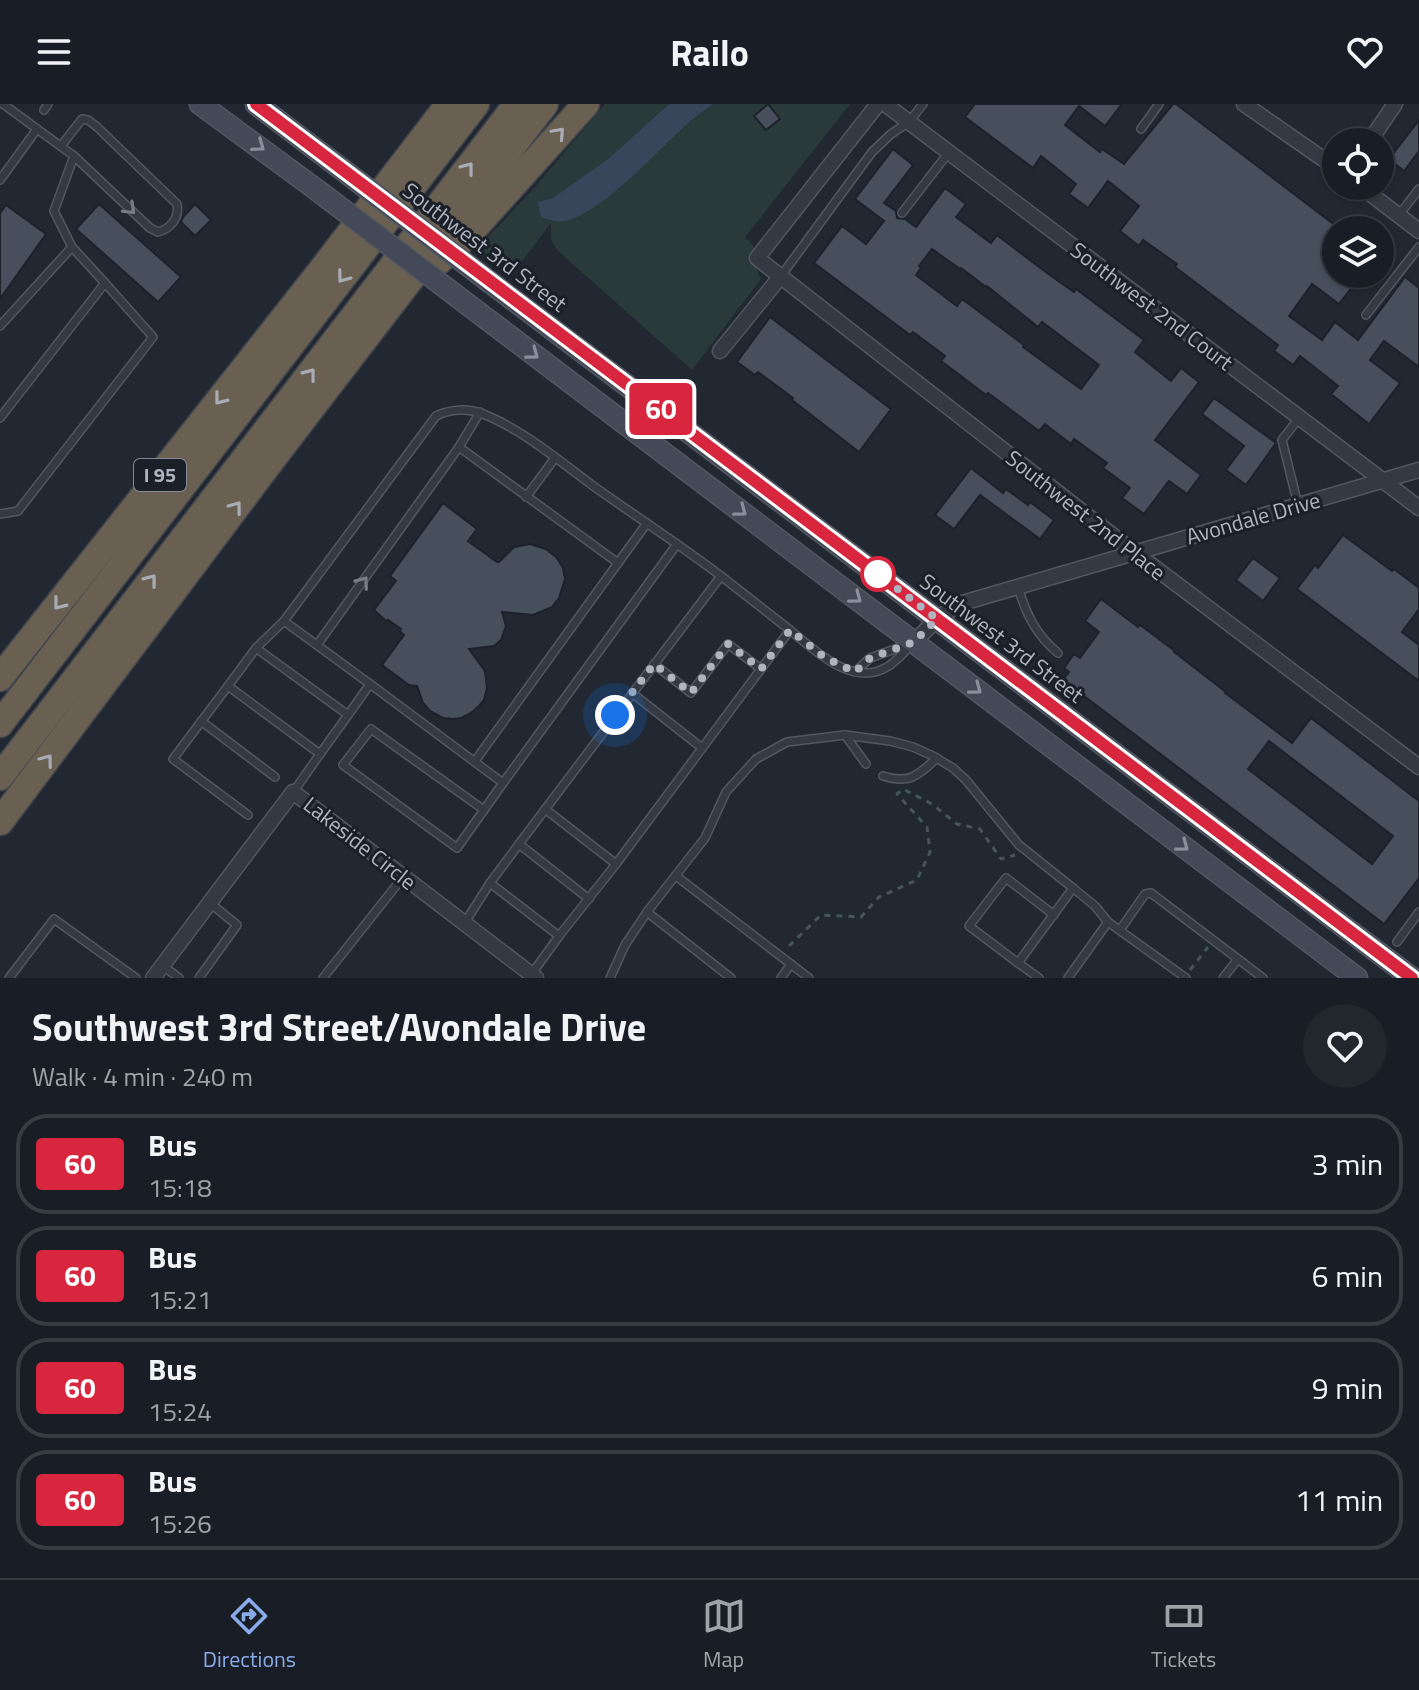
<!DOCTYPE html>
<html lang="en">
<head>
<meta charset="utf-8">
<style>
  body { margin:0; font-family:"Titillium Web",sans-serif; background:#22272e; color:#f1f3f6; height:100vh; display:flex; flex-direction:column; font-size:30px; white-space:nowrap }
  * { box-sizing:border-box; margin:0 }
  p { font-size:26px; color:#9fa2a7 }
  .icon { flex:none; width:44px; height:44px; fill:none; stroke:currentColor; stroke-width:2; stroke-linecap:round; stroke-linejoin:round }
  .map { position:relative; height:874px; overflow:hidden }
  .details { display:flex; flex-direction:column; background:#191e26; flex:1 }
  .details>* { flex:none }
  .badge { padding:0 16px; border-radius:6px; font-size:28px; line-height:52px }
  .buttons { position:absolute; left:1322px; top:24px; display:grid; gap:16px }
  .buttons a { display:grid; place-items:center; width:72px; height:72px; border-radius:50%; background:#191e26; box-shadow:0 2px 6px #0004,0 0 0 2px #373c43; font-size:40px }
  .you { position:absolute; width:40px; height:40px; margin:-20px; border:6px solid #fff; border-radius:50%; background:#1a73e8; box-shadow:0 0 0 12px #1a73e833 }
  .map>.badge { position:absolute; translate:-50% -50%; box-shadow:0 0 0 4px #fff }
  .round { display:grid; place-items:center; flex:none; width:84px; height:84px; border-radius:42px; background:#22272e }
  .overview { display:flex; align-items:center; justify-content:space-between; height:136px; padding:0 32px }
  h1 { font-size:38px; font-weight:700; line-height:60px }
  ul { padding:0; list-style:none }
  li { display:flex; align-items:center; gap:24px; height:100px; margin:0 16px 12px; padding:0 16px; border:4px solid #373c43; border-radius:32px }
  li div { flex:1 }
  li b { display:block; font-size:30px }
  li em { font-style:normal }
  li .badge { min-width:88px; font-weight:700; text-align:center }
  header { display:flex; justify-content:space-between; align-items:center; height:104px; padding:0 32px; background:#191e26; font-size:36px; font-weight:700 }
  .tabs { display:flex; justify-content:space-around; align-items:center; height:112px; border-top:2px solid #373c43; background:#191e26; font-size:22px; color:#9fa2a7 }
  .tabs a { display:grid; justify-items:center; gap:4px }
  .tabs .on { color:#89abea }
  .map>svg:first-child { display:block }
  .green { fill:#2a3a3a }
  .water { fill:#38455a }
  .building { fill:#474f5c; stroke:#1c212a; stroke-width:2; fill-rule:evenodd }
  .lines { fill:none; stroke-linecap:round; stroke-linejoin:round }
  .lane-casing { stroke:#525761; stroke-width:10 }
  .street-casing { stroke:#525761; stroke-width:17 }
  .secondary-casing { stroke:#525761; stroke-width:23 }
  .highway-casing { stroke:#3f444e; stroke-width:29 }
  .path { stroke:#465558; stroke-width:3; stroke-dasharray:6 6; stroke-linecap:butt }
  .lane { stroke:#343a43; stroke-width:7 }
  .street { stroke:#343a43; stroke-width:14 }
  .secondary { stroke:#434956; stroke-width:20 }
  .highway { stroke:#696052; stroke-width:26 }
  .secondary-bridge-casing { stroke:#525761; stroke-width:23; stroke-linecap:butt }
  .secondary-bridge { stroke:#434956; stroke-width:20 }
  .oneway { stroke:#a7acb5 }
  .oneway2 { stroke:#898f9b }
  .oneway3 { stroke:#777d88 }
  .line-casing { stroke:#fff; stroke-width:18 }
  .line { stroke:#d7263d; stroke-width:12 }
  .walk { stroke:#aeb4c0; stroke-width:8; stroke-dasharray:0 14.4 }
  .stop-dot { fill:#fff; stroke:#d7263d; stroke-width:4 }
  .labels { text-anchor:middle; stroke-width:6; stroke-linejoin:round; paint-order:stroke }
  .shield { fill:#1a1f28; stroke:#828792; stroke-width:2 }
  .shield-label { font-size:20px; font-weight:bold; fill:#aeb4c0 }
  .street-label { font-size:22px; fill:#aeb4c0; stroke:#1a1f28 }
</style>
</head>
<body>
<header><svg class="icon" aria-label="menu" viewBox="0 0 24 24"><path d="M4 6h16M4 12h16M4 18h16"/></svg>Railo<svg class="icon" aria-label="heart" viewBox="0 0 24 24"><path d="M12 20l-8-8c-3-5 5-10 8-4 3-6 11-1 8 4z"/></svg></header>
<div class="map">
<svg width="1419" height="874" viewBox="0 0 1419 874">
  <rect width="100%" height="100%" fill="#212832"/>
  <!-- green -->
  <path class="green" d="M605,0h64l-61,55 -55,39 -14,4 65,-3 23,-19 61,-57 26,-19h136l-105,133 9,9c-1,12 1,22 7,33l-69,91 -134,-119 -7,-11v-17l-41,54 -35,-26 59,-63z"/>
  <!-- water -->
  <path class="water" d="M669,0h45c-10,7 -21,14 -30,23 -30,27 -75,78 -112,92 -11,4 -21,2 -31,-2l-3,-15 15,-4 55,-39z"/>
  <!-- building -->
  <g class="building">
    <polygon points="768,0 780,15 766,26 754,12"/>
    <polygon points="975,0 1122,0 1105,22 1079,2 1065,21 1100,48 1102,45 1124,60 1173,0 1176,0 1336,122 1336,170 1362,170 1339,200 1312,180 1289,212 1322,236 1335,218 1358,236 1405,173 1419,184 1419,263 1384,237 1370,256 1400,279 1369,320 1331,290 1338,282 1300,252 1293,261 1274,247 1278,241 1175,163 1177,160 1143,136 1139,142 1120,127 1139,102 1128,93 1108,77 1088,104 1069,90 1076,80 1041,52 1033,64 965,13"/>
    <polygon points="1419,16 1419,47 1404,67 1389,55"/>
    <path d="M893,45l20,16 -29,38 12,8 1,7 8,1 11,8 29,-39 21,16 -10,13 35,26 6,-8 50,38 27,19 2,-3 68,51 -9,12 36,29 10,-13 18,14 -44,58 46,35 -14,19 -18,-13 -25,33 -22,-16 8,-10 -27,-20 4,-5 -33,-24 -3,5 -26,-20 -6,7 -51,-38 -2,2 -45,-34 4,-5 -32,-24 -3,3 -96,-72 28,-37 24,18 18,-23 -29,-22zM932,145l28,20 1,-1 25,19 1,-1 51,41 4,-5 57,43 -18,24 -58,-42 1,-2 -62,-46 -5,7 -41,-31 5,-7 -2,-2z"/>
    <polygon points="99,100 181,173 158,198 76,125"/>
    <polygon points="195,100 211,116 195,132 181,118 183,113"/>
    <polygon points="6,101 46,130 0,195 0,109"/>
    <polygon points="770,213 891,305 859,348 792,296 793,294 758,268 755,271 737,258"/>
    <polygon points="1214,294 1276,339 1246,381 1226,366 1244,342 1202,310"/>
    <polygon points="971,364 1003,389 1006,385 1028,401 1030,398 1054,416 1040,435 980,391 954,425 935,411"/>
    <polygon points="443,399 477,425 468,437 497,458 499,458 514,443 530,440 546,445 557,454 563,464 565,475 559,494 552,503 533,511 502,508 506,522 501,536 494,542 469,545 485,567 487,584 484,596 479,602 471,609 461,614 453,615 443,614 430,607 423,599 417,582 409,581 382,561 404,531 400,528 401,525 388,516 386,517 374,506 396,477 390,472"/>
    <polygon points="1343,431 1392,467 1394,465 1419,484 1419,505 1402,528 1419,541 1419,577 1297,485 1315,461 1318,464"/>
    <polygon points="1253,454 1280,474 1263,497 1236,476"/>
    <path d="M1101,495l37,28 2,-2 35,26 -1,1 52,40 -1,1 67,50 19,-25 108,83v77l-35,46 -321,-244 6,-8 -5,-4 10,-14 6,4 19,-26 -14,-11zM1269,637l124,95 -21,28 -124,-95z"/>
  </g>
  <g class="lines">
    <defs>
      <g id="lane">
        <polyline points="44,6 48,0"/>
        <polyline points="1141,25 1159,0"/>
        <path d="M61,42l21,-27 6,1 8,6 81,78c3,14 -7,25 -19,28l-8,-4 -76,-72"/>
        <polyline points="0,76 37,25"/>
        <polyline points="902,109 949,48"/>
        <polyline points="1399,111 1419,85"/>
        <polyline points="781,172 872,48 891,30 909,18 923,0"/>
        <polyline points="1366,211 1419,143"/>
        <polyline points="0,222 72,143"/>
        <polyline points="0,314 105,179 72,143 54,107 74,52 3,0"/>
        <polyline points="459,343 618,459 647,419"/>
        <polyline points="526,393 555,354"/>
        <polyline points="1298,401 1282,336 1299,314"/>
        <polyline points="0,410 18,407 153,233 105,179"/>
        <path d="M1018,483c8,27 18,48 40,66"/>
        <path d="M284,517l86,63 -22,31 -92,-67 28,-27 152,-205c14,-7 32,-8 47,-2 39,15 79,49 113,74 41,29 84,57 125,88"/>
        <polyline points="317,541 459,343 480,308"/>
        <polyline points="256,544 228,582 320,650 348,611"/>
        <polyline points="654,560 691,589 728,540 761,565"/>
        <polyline points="855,568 870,554 909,540"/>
        <polyline points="370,580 503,679 457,744 343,661 371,625 484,706"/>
        <polyline points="228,582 173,655 248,711"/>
        <polyline points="632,589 702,644"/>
        <polyline points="201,617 275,673"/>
        <polyline points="845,631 866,660"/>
        <polyline points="475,657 618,459"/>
        <path d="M883,672c27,8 34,0 54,-18"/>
        <polyline points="503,679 677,440"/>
        <polyline points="294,687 320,650"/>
        <polyline points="545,705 616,760"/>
        <polyline points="519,740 589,795"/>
        <polyline points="676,772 809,874"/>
        <polyline points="490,779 559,832"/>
        <polyline points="647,808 731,874"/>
        <polyline points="464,820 490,779 519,740 721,472 790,526"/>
        <polyline points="1120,826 1145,790 1151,789 1263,874"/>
        <polyline points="1397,838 1419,808"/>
        <polyline points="1018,859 969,822 1006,774 1054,811"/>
        <polyline points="162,861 179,874"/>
        <path d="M531,871l28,-39 57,-72 174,-234c25,21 65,60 100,35 9,-6 16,-15 23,-22"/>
        <polyline points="9,874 54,815 136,874"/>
        <polyline points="199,874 237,821 210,799"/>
        <polyline points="323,874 403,773"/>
        <polyline points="610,874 625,841 647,808 705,734 726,688 756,655 787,638 845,631 890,637 913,643 933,652 953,664 966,676 1019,741 1073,784"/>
        <polyline points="781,874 791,860"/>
        <polyline points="1039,874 1018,859 1073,784 1095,802 1108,818 1186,874"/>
        <polyline points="1068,874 1108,818"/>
        <polyline points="1223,874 1238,855"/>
      </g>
      <g id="street">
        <polyline points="878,0 757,154 1134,448 1419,663"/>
        <polyline points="885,0 1419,404"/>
        <polyline points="1244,0 1336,64"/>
        <polyline points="1369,38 1395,0"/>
        <polyline points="1360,82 1419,127"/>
        <polyline points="720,247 781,172"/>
        <polyline points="914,538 937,515 959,500 1419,366"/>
        <polyline points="153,874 293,688 536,874"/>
      </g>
      <g id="secondary">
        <polyline points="200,0 317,86"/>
        <polyline points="256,0 335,60"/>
        <polyline points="491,179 1412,874"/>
        <polyline points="471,203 1357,874"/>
      </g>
      <g id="highway">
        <polyline points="439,157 470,129 586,0"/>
        <polyline points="0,574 320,168 449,0"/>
        <polyline points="0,620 476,0"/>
        <polyline points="0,673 517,0"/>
        <polyline points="0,718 274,353 545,0"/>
      </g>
    </defs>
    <!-- lane casing -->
    <use href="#lane" class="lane-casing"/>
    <!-- street casing -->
    <use href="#street" class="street-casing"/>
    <!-- secondary casing -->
    <use href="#secondary" class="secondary-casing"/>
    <!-- highway casing -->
    <use href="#highway" class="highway-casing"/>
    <!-- path -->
    <g class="path">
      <polyline points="789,842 821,811 861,813 879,793 917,776 930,748 927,723 897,690 903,685 932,700 957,720 980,725 1001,755 1015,751"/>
      <polyline points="1190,866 1208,843"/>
    </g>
    <!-- lane -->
    <use href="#lane" class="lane"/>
    <!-- street -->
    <use href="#street" class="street"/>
    <!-- secondary -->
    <use href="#secondary" class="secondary"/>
    <!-- highway -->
    <use href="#highway" class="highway"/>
    <defs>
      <g id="secondary-bridge">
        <polyline points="335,60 491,179"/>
        <polyline points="317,86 471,203"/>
      </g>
    </defs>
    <!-- secondary-bridge casing -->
    <use href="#secondary-bridge" class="secondary-bridge-casing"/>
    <!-- secondary-bridge -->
    <use href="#secondary-bridge" class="secondary-bridge"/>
  </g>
  <!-- one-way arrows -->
  <defs><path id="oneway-chevron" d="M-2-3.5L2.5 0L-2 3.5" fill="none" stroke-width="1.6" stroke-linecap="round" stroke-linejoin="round" transform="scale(2)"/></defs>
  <g class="oneway">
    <use href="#oneway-chevron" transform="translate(559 29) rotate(-48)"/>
    <use href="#oneway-chevron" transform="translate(468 64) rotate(-52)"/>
    <use href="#oneway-chevron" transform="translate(343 173) rotate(127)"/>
    <use href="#oneway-chevron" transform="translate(310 270) rotate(-52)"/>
    <use href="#oneway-chevron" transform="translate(220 295) rotate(128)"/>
    <use href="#oneway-chevron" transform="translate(236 403) rotate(-53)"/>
    <use href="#oneway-chevron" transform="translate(151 476) rotate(-52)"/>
    <use href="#oneway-chevron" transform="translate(59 500) rotate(128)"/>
    <use href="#oneway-chevron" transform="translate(47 656) rotate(-53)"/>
  </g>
  <g class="oneway2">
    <use href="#oneway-chevron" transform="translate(259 42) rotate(36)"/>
    <use href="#oneway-chevron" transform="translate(533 250) rotate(37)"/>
    <use href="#oneway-chevron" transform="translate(741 407) rotate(37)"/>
    <use href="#oneway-chevron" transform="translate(856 494) rotate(37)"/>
    <use href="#oneway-chevron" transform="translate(976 585) rotate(37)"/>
    <use href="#oneway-chevron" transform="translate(1183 742) rotate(37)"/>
  </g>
  <g class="oneway3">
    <use href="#oneway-chevron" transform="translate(130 105) rotate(44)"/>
    <use href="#oneway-chevron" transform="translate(363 478) rotate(-54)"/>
  </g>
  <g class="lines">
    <defs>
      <polyline id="line" points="256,0 1412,874"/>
    </defs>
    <!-- line casing -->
    <use href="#line" class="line-casing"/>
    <!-- line -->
    <use href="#line" class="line"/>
    <!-- walk -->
    <polyline class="walk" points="615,611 654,560 691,589 728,540 761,565 790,526 824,553 855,568 870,554 914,538 937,515 878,470"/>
  </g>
  <!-- markers -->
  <circle class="stop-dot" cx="878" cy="470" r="16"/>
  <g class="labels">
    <!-- shield labels -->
    <rect class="shield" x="134" y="355" width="52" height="32" rx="6"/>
    <g class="shield-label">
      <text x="160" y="378">I 95</text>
    </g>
    <!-- street labels -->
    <g class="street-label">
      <text transform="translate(485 143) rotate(37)" y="8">Southwest 3rd Street</text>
      <text transform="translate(1152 202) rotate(37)" y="8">Southwest 2nd Court</text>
      <text transform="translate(1086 411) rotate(38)" y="8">Southwest 2nd Place</text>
      <text transform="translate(1253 414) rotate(-16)" y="8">Avondale Drive</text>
      <text transform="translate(1002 534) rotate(37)" y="8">Southwest 3rd Street</text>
      <text transform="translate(360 739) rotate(38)" y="8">Lakeside Circle</text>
    </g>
  </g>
</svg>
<div class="buttons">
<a><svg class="icon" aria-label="locate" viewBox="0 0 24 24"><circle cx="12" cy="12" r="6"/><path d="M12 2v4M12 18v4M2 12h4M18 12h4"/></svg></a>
<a><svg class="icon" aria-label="layers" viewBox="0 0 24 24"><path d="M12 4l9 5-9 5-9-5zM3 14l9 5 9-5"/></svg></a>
</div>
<div class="you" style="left:615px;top:611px"></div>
<b class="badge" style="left:661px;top:305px;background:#d7263d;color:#fff">60</b>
</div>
<section class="details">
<div class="overview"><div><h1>Southwest 3rd Street/Avondale Drive</h1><p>Walk · 4 min · 240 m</p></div><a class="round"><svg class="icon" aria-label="heart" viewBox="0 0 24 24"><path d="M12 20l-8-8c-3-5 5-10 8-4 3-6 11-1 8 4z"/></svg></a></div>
<ul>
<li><span class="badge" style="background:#d7263d;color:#fff">60</span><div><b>Bus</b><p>15:18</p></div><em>3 min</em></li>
<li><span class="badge" style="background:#d7263d;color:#fff">60</span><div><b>Bus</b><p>15:21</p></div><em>6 min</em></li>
<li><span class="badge" style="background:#d7263d;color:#fff">60</span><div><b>Bus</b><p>15:24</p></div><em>9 min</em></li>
<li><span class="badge" style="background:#d7263d;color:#fff">60</span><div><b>Bus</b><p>15:26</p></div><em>11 min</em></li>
</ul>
</section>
<nav class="tabs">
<a class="on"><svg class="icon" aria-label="directions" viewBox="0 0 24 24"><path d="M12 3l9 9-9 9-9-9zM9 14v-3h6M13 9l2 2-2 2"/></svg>Directions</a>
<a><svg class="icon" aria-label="map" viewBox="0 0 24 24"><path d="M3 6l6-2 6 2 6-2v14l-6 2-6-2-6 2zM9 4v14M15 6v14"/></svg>Map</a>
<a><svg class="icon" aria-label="tickets" viewBox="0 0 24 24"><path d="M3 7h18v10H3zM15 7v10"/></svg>Tickets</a>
</nav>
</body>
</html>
